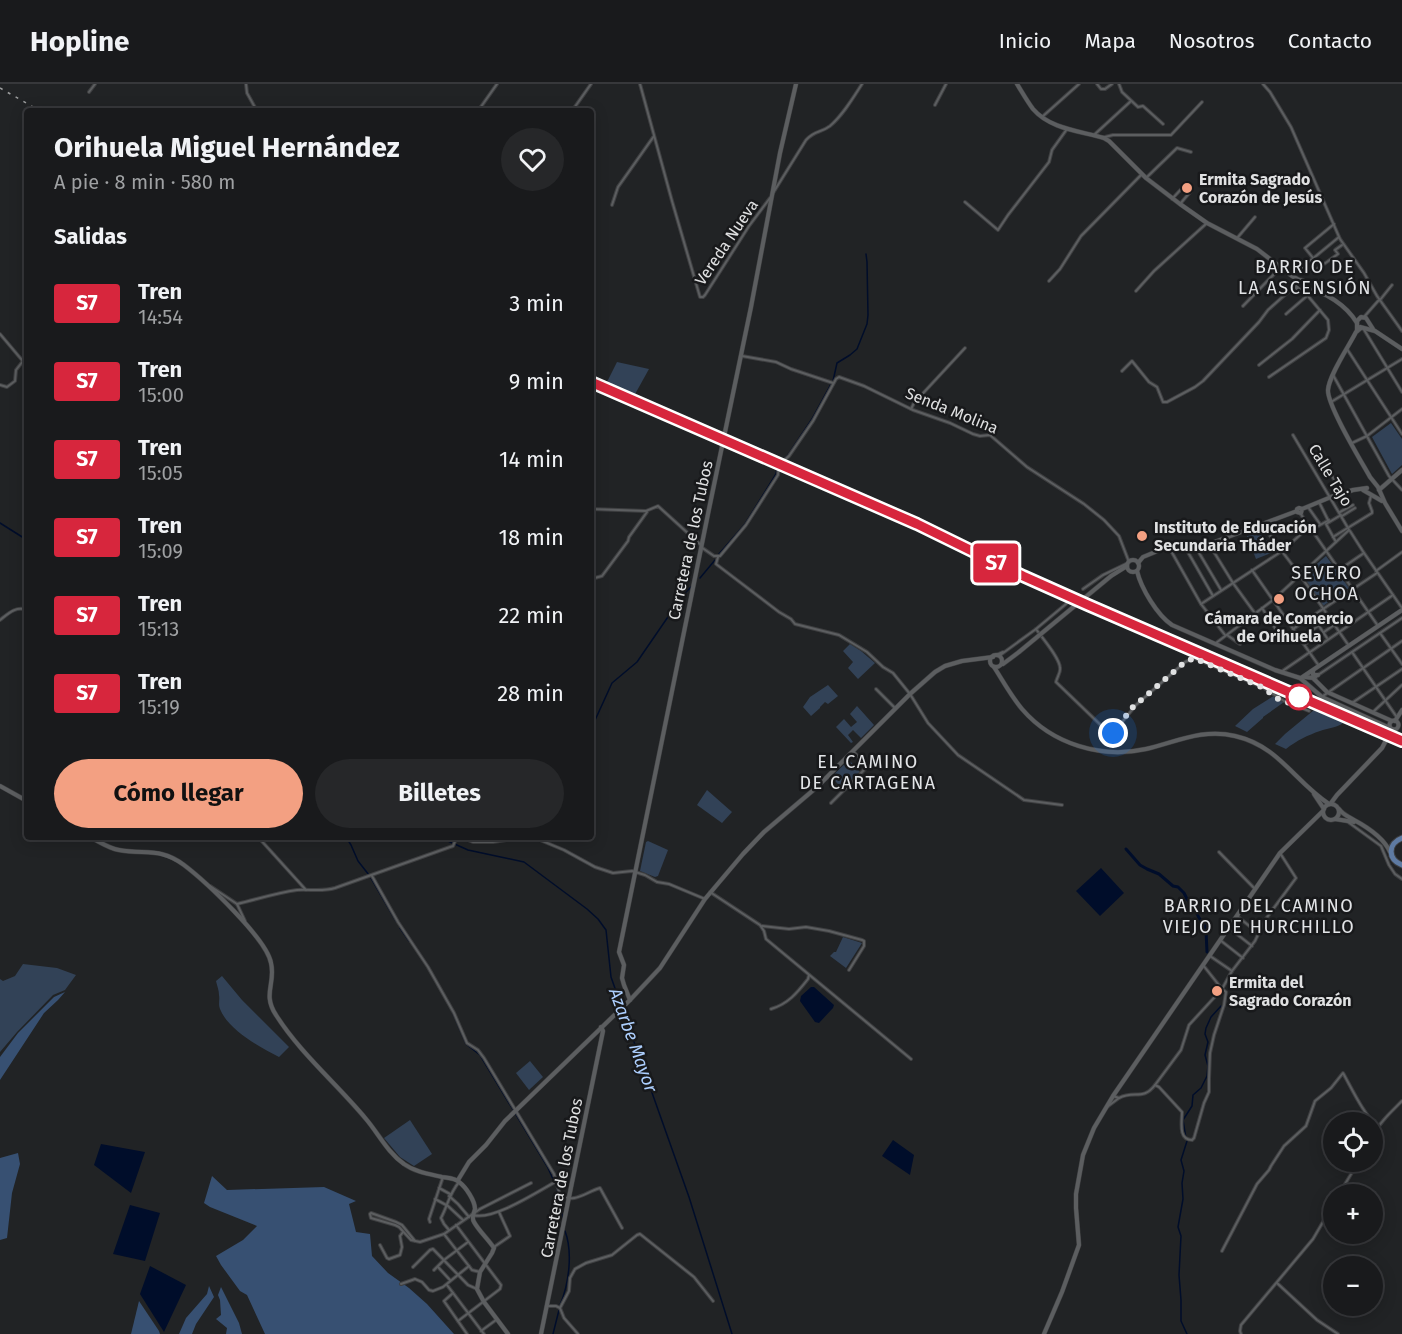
<!DOCTYPE html>
<html lang="es">
<head>
<meta charset="utf-8">
<style>
  body { margin:0; font-family:"Fira Sans",sans-serif; background:#262729; color:#f1f3f6; height:100vh; display:flex; flex-direction:column; font-size:22px; white-space:nowrap }
  * { box-sizing:border-box; margin:0 }
  p { font-size:20px; color:#9fa1a3 }
  .icon { flex:none; width:33px; height:33px; fill:none; stroke:currentColor; stroke-width:2; stroke-linecap:round; stroke-linejoin:round }
  .map { position:relative; flex:1; overflow:hidden }
  .sheet { position:absolute; left:24px; top:24px; width:570px; height:732px; display:flex; flex-direction:column; background:#191a1c; border-radius:6px; box-shadow:0 3px 15px #0003,0 0 0 2px #37383b }
  .sheet>* { flex:none }
  .badge { padding:0 12px; border-radius:4px; font-size:21px; line-height:39px }
  .controls { position:absolute; left:1323px; top:1028px; display:grid; gap:12px }
  .controls a { display:grid; place-items:center; width:60px; height:60px; border-radius:50%; background:#191a1c; box-shadow:0 3px 15px #0003,0 0 0 2px #37383b; font-size:30px }
  .you { position:absolute; width:30px; height:30px; margin:-15px; border:4px solid #fff; border-radius:50%; background:#1a73e8; box-shadow:0 0 0 9px #1a73e833 }
  .map>.badge { position:absolute; translate:-50% -50%; box-shadow:0 0 0 3px #fff }
  h2 { padding:0 30px; font-size:22px; line-height:54px }
  .round { display:grid; place-items:center; flex:none; width:63px; height:63px; border-radius:32px; background:#262729 }
  .head { display:flex; align-items:center; justify-content:space-between; height:102px; padding:0 30px }
  h1 { font-size:28px; font-weight:700; line-height:45px }
  .primary-button { display:flex; gap:12px; margin-top:auto; padding:12px 30px }
  .primary-button a { flex:1; height:69px; border-radius:36px; background:#f3a082; color:#111; font-size:24px; font-weight:700; line-height:69px; text-align:center }
  .primary-button a+a { background:#262729; color:#f1f3f6 }
  ul { padding:0; list-style:none }
  li { display:flex; align-items:center; gap:18px; height:78px; padding:0 30px }
  li div { flex:1 }
  li b { display:block; font-size:22px }
  li em { font-style:normal }
  li .badge { min-width:66px; font-weight:700; text-align:center }
  header { display:flex; align-items:center; gap:36px; box-sizing:border-box; height:84px; padding:0 30px; background:#191a1c; border-bottom:2px solid #37383b }
  header strong { font-size:28px }
  nav { display:flex; gap:33px; margin-inline-start:auto; font-size:21px }
  .map>svg:first-child { display:block }
  .green { fill:#324257 }
  .forest { fill:#375072 }
  .water { fill:#000d2a }
  .lines { fill:none; stroke-linecap:round; stroke-linejoin:round }
  .stream { stroke:#000d2a; stroke-width:1.5 }
  .canal { stroke:#000d2a; stroke-width:3 }
  .street-casing { stroke:#3e3f41; stroke-width:4 }
  .secondary-casing { stroke:#3e3f41; stroke-width:5 }
  .primary-casing { stroke:#3e3f41; stroke-width:7 }
  .street { stroke:#5c5e60; stroke-width:2 }
  .secondary { stroke:#5c5e60; stroke-width:4 }
  .primary { stroke:#5e7aa2; stroke-width:5 }
  .rail { stroke:#9b9c9d; stroke-width:1.5; stroke-dasharray:3 6; stroke-linecap:butt }
  .secondary-bridge-casing { stroke:#3e3f41; stroke-width:5; stroke-linecap:butt }
  .secondary-bridge { stroke:#5c5e60; stroke-width:4 }
  .line-casing { stroke:#fff; stroke-width:14 }
  .line { stroke:#d7263d; stroke-width:9 }
  .walk { stroke:#e0e1e2; stroke-width:6; stroke-dasharray:0 10.8 }
  .poi-dot { fill:#f3a082; stroke:#18191b; stroke-width:2 }
  .stop-dot { fill:#fff; stroke:#d7263d; stroke-width:3 }
  .labels { text-anchor:middle; stroke-width:5; stroke-linejoin:round; paint-order:stroke }
  .poi-label { font-size:16px; font-weight:bold; fill:#e0e1e2; stroke:#18191b; text-anchor:start }
  .street-label { font-size:16px; fill:#e0e1e2; stroke:#18191b }
  .neighbourhood-label { font-size:18px; letter-spacing:1.5px; fill:#e2e4e7; stroke:#18191b }
  .water-label { font-size:18px; font-style:italic; fill:#adcffe; stroke:#18191b }
</style>
</head>
<body>
<header>
<strong>Hopline</strong>
<nav><a>Inicio</a><a>Mapa</a><a>Nosotros</a><a>Contacto</a></nav>
</header>
<div class="map">
<svg width="1402" height="1250" viewBox="0 0 1402 1250">
  <rect width="100%" height="100%" fill="#212325"/>
  <!-- green -->
  <g class="green">
    <polygon points="617,278 649,285 634,312 606,300"/>
    <polygon points="1391,339 1402,355 1402,381 1392,390 1372,353"/>
    <polygon points="1263,447 1271,469 1256,475 1247,452"/>
    <polygon points="1326,472 1349,504 1323,522 1303,492"/>
    <polygon points="850,560 861,567 875,579 858,595 848,584 853,578 843,567"/>
    <polygon points="828,601 838,612 828,620 825,618 820,623 820,624 811,632 803,623 810,613"/>
    <polygon points="1275,611 1287,616 1263,633 1263,634 1247,648 1235,642 1253,625"/>
    <polygon points="857,622 874,641 861,654 853,646 848,651 853,658 851,659 836,643 844,635 851,643 857,638 850,630"/>
    <path d="M1314,626l29,13c-7,5 -15,5 -23,8 -12,4 -24,10 -34,18l-11,-5 10,-10z"/>
    <polygon points="849,676 860,688 843,705 831,693"/>
    <polygon points="707,706 732,728 722,739 697,721"/>
    <polygon points="648,757 668,766 658,792 655,793 640,787 646,758"/>
    <polygon points="843,853 862,859 846,884 830,872 834,868 836,868"/>
    <polygon points="23,880 57,884 76,891 65,906 53,911 17,948 0,968 0,895 3,897 15,892"/>
    <path d="M222,892l20,24 47,47 -10,10c-19,-10 -51,-27 -59,-48 -2,-5 0,-9 -1,-14 0,-5 -2,-9 -3,-14z"/>
    <polygon points="530,977 543,993 529,1006 516,989"/>
    <polygon points="410,1036 432,1070 414,1082 400,1073 384,1054"/>
  </g>
  <!-- forest -->
  <g class="forest">
    <polygon points="65,908 58,916 44,929 0,996 0,973 18,949 54,913"/>
    <polygon points="18,1069 20,1080 12,1109 7,1154 0,1156 0,1074"/>
    <polygon points="212,1092 227,1106 324,1103 356,1117 349,1120 356,1148 370,1150 372,1172 388,1189 409,1204 427,1220 454,1250 265,1250 247,1211 240,1207 221,1181 216,1172 243,1156 257,1142 210,1123 204,1119"/>
    <polygon points="209,1202 214,1213 196,1240 192,1250 179,1250 186,1234 207,1210"/>
    <polygon points="221,1203 239,1239 242,1250 226,1250 227,1244 216,1235 221,1231 220,1216 218,1211"/>
    <polygon points="139,1217 159,1247 160,1250 131,1250"/>
  </g>
  <!-- water -->
  <g class="water">
    <polygon points="1101,784 1124,809 1100,832 1076,807"/>
    <polygon points="811,903 814,903 834,921 833,924 819,939 815,938 800,917 801,912"/>
    <polygon points="893,1056 914,1071 910,1091 882,1072"/>
    <polygon points="101,1060 145,1068 131,1109 94,1081"/>
    <polygon points="130,1121 160,1129 145,1177 113,1170"/>
    <polygon points="150,1182 186,1201 164,1248 140,1210"/>
  </g>
  <g class="lines">
    <!-- stream -->
    <g class="stream">
      <polyline points="833,297 837,279 850,271 857,265 867,240 868,231 867,178 866,170"/>
      <polyline points="0,439 27,456"/>
      <polyline points="719,470 745,440 776,390 778,380 788,371 812,335 831,300"/>
      <polyline points="700,494 715,476"/>
      <polyline points="591,645 612,599 637,578 683,511 692,502"/>
      <polyline points="346,753 351,761 358,777 369,791"/>
      <polyline points="439,753 468,766 524,778 587,825 598,835 606,846 611,893 689,1113 732,1250"/>
      <polyline points="371,794 396,837"/>
      <polyline points="400,844 409,857"/>
      <polyline points="451,925 466,960 480,971 547,1082 554,1097"/>
      <polyline points="1186,1054 1183,1036 1192,1022 1193,1011 1201,1004 1207,992 1208,982 1205,971 1208,958 1205,950 1206,944 1211,933 1221,922"/>
      <polyline points="1187,1057 1181,1076 1184,1087 1182,1099 1183,1115 1178,1143 1181,1152 1179,1191 1181,1216 1181,1237 1187,1250"/>
      <polyline points="557,1105 563,1136"/>
      <path d="M560,1221c9,-21 13,-53 5,-74"/>
      <polyline points="553,1250 559,1226"/>
    </g>
    <!-- canal -->
    <polyline class="canal" points="1126,765 1140,781 1147,785 1159,790 1173,802 1178,803 1184,809 1187,815 1194,823 1199,834 1204,840 1206,847 1207,868"/>
    <defs>
      <g id="street">
        <polyline points="246,0 247,9 257,27"/>
        <polyline points="640,0 672,117 700,213 703,213 705,211 749,142 770,114"/>
        <polyline points="1097,0 1101,5 1105,5 1112,0"/>
        <polyline points="1119,0 1122,8 1138,23 1143,22 1163,40"/>
        <polyline points="1263,0 1270,8 1291,43 1340,155 1364,189 1377,212 1402,247"/>
        <polyline points="89,8 95,0"/>
        <polyline points="935,21 946,0"/>
        <polyline points="478,27 497,0"/>
        <polyline points="572,27 591,0"/>
        <polyline points="1042,33 1079,0"/>
        <polyline points="1094,51 1131,17"/>
        <polyline points="1105,53 1113,51 1171,51 1202,18"/>
        <polyline points="1146,94 1177,64 1191,68"/>
        <path d="M773,109l33,-53c9,-10 15,-7 24,-14 13,-11 23,-28 32,-42"/>
        <polyline points="1172,115 1184,102"/>
        <polyline points="965,118 998,146 1008,131 1049,78 1052,66 1067,45"/>
        <polyline points="1180,120 1191,107"/>
        <polyline points="612,121 618,103 654,52"/>
        <polyline points="1238,153 1255,133"/>
        <polyline points="1313,174 1305,164 1334,140"/>
        <polyline points="1307,179 1313,188 1338,170 1335,166 1342,161"/>
        <polyline points="1293,191 1339,153"/>
        <polyline points="1049,197 1060,185 1081,152 1142,90"/>
        <polyline points="1136,207 1154,187 1207,139"/>
        <polyline points="1243,222 1281,183"/>
        <polyline points="1286,230 1308,211"/>
        <polyline points="1364,233 1378,217 1380,216 1392,201"/>
        <polyline points="1363,244 1402,308"/>
        <polyline points="0,250 27,282"/>
        <polyline points="1347,265 1402,350"/>
        <polyline points="742,272 776,278 791,285 833,299"/>
        <polyline points="1259,281 1292,255 1320,226"/>
        <polyline points="1122,287 1132,277 1149,298 1157,303 1163,318 1167,318 1195,303 1203,297 1259,238 1268,226 1296,201"/>
        <polyline points="1333,291 1389,392 1402,406"/>
        <polyline points="1269,293 1326,254 1329,246 1328,236 1303,206"/>
        <polyline points="0,301 7,303 15,297 16,286 23,277"/>
        <polyline points="1331,318 1402,275"/>
        <polyline points="911,325 914,319 965,264"/>
        <polyline points="1293,351 1348,444"/>
        <polyline points="1352,359 1367,352 1402,325"/>
        <polyline points="1325,380 1342,409"/>
        <polyline points="1319,418 1329,438"/>
        <polyline points="1308,423 1320,440"/>
        <polyline points="591,425 646,427 658,422 702,462"/>
        <polyline points="1340,428 1353,421"/>
        <polyline points="1300,429 1378,542"/>
        <polyline points="1342,432 1355,424"/>
        <polyline points="1262,441 1300,491 1349,562"/>
        <polyline points="1313,445 1329,436"/>
        <polyline points="1350,447 1364,469 1402,524"/>
        <polyline points="1333,453 1372,429 1372,427 1369,419 1371,412"/>
        <polyline points="1336,458 1326,440 1341,431"/>
        <polyline points="1209,460 1233,499 1254,528"/>
        <polyline points="1195,462 1221,506"/>
        <polyline points="701,463 714,472 720,472 746,441 778,391 779,381 789,372 813,337 836,295 839,293 864,302 913,326 950,339 973,350 980,352 990,351 1027,383 1084,420 1104,436 1119,452 1129,478"/>
        <polyline points="1185,463 1213,512"/>
        <polyline points="1170,465 1201,520 1225,551"/>
        <polyline points="718,473 716,480 779,528 791,535 795,540 839,551 867,568 883,583 893,589 910,610 928,639 958,671 1024,716 1062,721"/>
        <polyline points="1252,486 1319,582"/>
        <polyline points="1339,486 1364,469"/>
        <polyline points="1376,487 1402,468"/>
        <polyline points="591,495 602,492 628,457 629,453 647,428"/>
        <polyline points="1083,505 1103,491 1128,479"/>
        <polyline points="1201,520 1282,467 1309,443"/>
        <polyline points="1262,524 1275,544"/>
        <polyline points="1323,525 1377,489"/>
        <path d="M0,536c9,-7 16,-14 27,-10"/>
        <polyline points="1319,542 1327,554"/>
        <path d="M1036,545c6,9 24,29 24,39 1,4 -3,9 -4,14l53,51 5,-1 22,-27 49,-43 9,-4 70,30 20,13 25,10"/>
        <polyline points="1293,545 1323,525"/>
        <polyline points="1311,547 1320,560"/>
        <polyline points="1324,548 1334,541"/>
        <polyline points="1380,549 1402,580"/>
        <polyline points="1227,551 1240,560"/>
        <polyline points="1300,555 1329,534"/>
        <polyline points="1216,559 1273,516 1349,446 1348,444"/>
        <polyline points="1305,560 1315,553"/>
        <polyline points="1352,568 1396,632"/>
        <polyline points="994,572 1003,568"/>
        <polyline points="999,572 1036,545 1066,520"/>
        <polyline points="1281,588 1393,511"/>
        <polyline points="1314,596 1318,591 1402,534"/>
        <polyline points="876,605 895,624"/>
        <polyline points="1323,612 1402,557"/>
        <polyline points="1352,619 1402,585"/>
        <polyline points="1373,628 1402,601"/>
        <polyline points="853,667 867,683"/>
        <polyline points="831,719 870,680"/>
        <polyline points="1348,738 1381,762 1389,781 1395,790 1402,795"/>
        <polyline points="258,753 306,806"/>
        <polyline points="1219,768 1255,805"/>
        <path d="M372,792l26,46 30,45 26,46 13,30 11,7 6,8 70,116 6,21c14,9 26,-3 40,-7l22,40"/>
        <polyline points="210,802 237,820 245,837"/>
        <polyline points="710,808 760,841 764,847 766,855 911,975"/>
        <path d="M237,820c21,-5 39,-11 60,-14 13,-1 25,2 38,-2l115,-41 3,-1 3,-7 4,-2 13,5h20l20,-3 16,-1 11,2 24,10 31,17 18,6 19,-2 13,4 12,7 12,2 36,15"/>
        <polyline points="1237,832 1258,849"/>
        <polyline points="762,842 789,845 806,843 829,847 862,856 864,857 864,862 849,886"/>
        <polyline points="1229,844 1252,862"/>
        <polyline points="1220,856 1243,874"/>
        <polyline points="1210,872 1232,887"/>
        <path d="M1203,881l19,24 4,3 -2,13 -10,30 -4,18 -1,26v13l-5,11 -10,35 -2,2c-14,0 -10,-18 -10,-28l-23,-25 -4,-2 26,-35 8,-25 33,-36 10,-18 23,-30 10,-21 31,-42 -16,-25"/>
        <path d="M771,925c17,-5 26,-16 37,-30l1,-4"/>
        <path d="M1113,1012l6,2c15,-8 24,3 36,-13"/>
        <polyline points="1107,1023 1119,1014"/>
        <path d="M1372,1053c7,-14 19,-25 30,-36"/>
        <polyline points="439,1104 450,1110"/>
        <polyline points="1339,1110 1359,1077"/>
        <polyline points="449,1112 458,1120 469,1133"/>
        <polyline points="435,1115 448,1122 463,1136"/>
        <path d="M473,1131c20,6 64,-23 84,-34"/>
        <polyline points="430,1138 429,1135 443,1093"/>
        <polyline points="456,1141 501,1201 500,1205 458,1237"/>
        <path d="M449,1146l-5,-6 -3,-6c7,-13 8,-24 18,-36"/>
        <polyline points="444,1150 472,1186 480,1188"/>
        <polyline points="415,1157 402,1141 396,1138 371,1129 370,1130 371,1134 395,1141 399,1143 411,1156 420,1158 444,1150 480,1125 531,1099"/>
        <polyline points="380,1161 387,1174 389,1175 400,1171 402,1163 400,1152 403,1148"/>
        <polyline points="494,1163 510,1152 499,1128"/>
        <path d="M1222,1167l35,-67 12,-14 2,-4 13,-20 22,-20 9,-25 16,-13 12,-15c9,16 21,42 35,54"/>
        <polyline points="413,1183 430,1166 433,1165 468,1201 477,1205"/>
        <polyline points="438,1183 450,1196"/>
        <polyline points="434,1186 444,1176 468,1158"/>
        <polyline points="1277,1199 1317,1236 1338,1250"/>
        <polyline points="401,1200 415,1195 422,1198 429,1206 433,1207 443,1203 469,1182"/>
        <polyline points="447,1201 484,1250"/>
        <polyline points="453,1209 444,1217 467,1250"/>
        <polyline points="547,1222 556,1222 560,1224 569,1207 570,1194 575,1185 586,1179 612,1171 637,1151 640,1150 694,1193 713,1217"/>
        <polyline points="560,1224 564,1234 578,1250"/>
        <polyline points="481,1247 496,1236"/>
        <polyline points="1241,1250 1240,1247 1241,1241 1313,1155 1334,1119"/>
      </g>
      <g id="secondary">
        <path d="M1017,0c5,8 10,17 16,25 17,20 47,22 71,29l5,3 37,37 34,26 27,19 50,26 35,27 9,5"/>
        <circle cx="1301" cy="201" r="5"/>
        <path d="M1305,205c19,1 42,17 52,34"/>
        <polyline points="1360,243 1375,247 1402,265"/>
        <path d="M1361,244l-5,4c-7,14 -27,43 -28,58 -1,15 33,71 42,87l8,10 7,16 17,28"/>
        <polyline points="1357,247 1357,237 1361,233 1366,234 1373,245"/>
        <polyline points="1363,406 1382,417"/>
        <polyline points="1379,406 1402,386"/>
        <polyline points="1302,425 1301,429 1297,428 1297,425 1299,424 1302,425 1331,413 1353,406 1367,404"/>
        <circle cx="1133" cy="482" r="6"/>
        <polyline points="1138,479 1143,473 1160,466 1209,460 1297,427"/>
        <path d="M1137,487c4,17 20,44 35,54l103,45 25,8 22,19 68,31"/>
        <polyline points="1111,492 1127,482"/>
        <circle cx="996" cy="577" r="6"/>
        <polyline points="1003,580 1019,568"/>
        <path d="M994,583c9,14 17,29 28,42 30,35 79,50 124,40 30,-7 57,-21 89,-13 44,10 59,45 94,68"/>
        <polyline points="1313,587 1313,591 1318,591"/>
        <polyline points="1305,593 1313,594 1327,608 1392,637"/>
        <polyline points="1301,594 1402,526"/>
        <circle cx="1394" cy="641" r="4.5"/>
        <polyline points="1395,637 1402,626"/>
        <polyline points="0,702 27,717"/>
        <polyline points="1314,710 1324,725"/>
        <polyline points="1331,719 1337,711 1382,664 1392,645"/>
        <circle cx="1331" cy="728" r="8"/>
        <path d="M1339,725c4,6 9,7 15,11 13,7 30,18 36,32"/>
        <polyline points="1335,735 1354,738"/>
        <path d="M90,753c10,5 18,11 29,13 26,5 41,-3 65,15 21,16 83,74 87,98 5,20 -9,31 5,52 24,38 61,69 90,104 12,14 22,34 38,45 11,8 25,10 38,13 6,1 13,1 17,5 7,5 16,19 16,27 -1,5 -4,8 -1,13 5,9 14,17 20,26l-2,5 -12,19 -3,17 7,13 24,32"/>
        <polyline points="630,916 624,901 622,894 624,881 619,868 709,425 751,223 780,69 796,0"/>
        <polyline points="458,1096 469,1078 486,1061 505,1037 630,916 660,884 705,815 743,770 764,748 817,703 910,610 935,588 945,582 962,577 993,573"/>
        <polyline points="541,1250 603,947 601,943"/>
        <polyline points="1044,1250 1062,1208 1079,1161 1076,1124 1076,1110 1083,1071 1094,1044 1113,1012 1280,769 1323,727"/>
      </g>
      <path id="primary" d="M1402,754c-14,5 -15,21 0,27"/>
    </defs>
    <!-- street casing -->
    <use href="#street" class="street-casing"/>
    <!-- secondary casing -->
    <use href="#secondary" class="secondary-casing"/>
    <!-- primary casing -->
    <use href="#primary" class="primary-casing"/>
    <!-- street -->
    <use href="#street" class="street"/>
    <!-- secondary -->
    <use href="#secondary" class="secondary"/>
    <!-- primary -->
    <use href="#primary" class="primary"/>
    <!-- rail -->
    <g class="rail">
      <polyline points="0,4 40,27"/>
      <polyline points="591,298 854,412 917,440 1044,502 1213,575"/>
    </g>
    <defs>
      <polyline id="secondary-bridge" points="1019,568 1111,492"/>
    </defs>
    <!-- secondary-bridge casing -->
    <use href="#secondary-bridge" class="secondary-bridge-casing"/>
    <!-- secondary-bridge -->
    <use href="#secondary-bridge" class="secondary-bridge"/>
  </g>
  <g class="lines">
    <defs>
      <polyline id="line" points="591,298 917,440 1023,492 1088,521 1402,657"/>
    </defs>
    <!-- line casing -->
    <use href="#line" class="line-casing"/>
    <!-- line -->
    <use href="#line" class="line"/>
    <!-- walk -->
    <polyline class="walk" points="1113,649 1132,624 1185,578 1194,574 1264,604 1276,614 1295,621 1299,613"/>
  </g>
  <!-- markers -->
  <g class="poi-dot">
    <circle cx="1187" cy="104" r="6"/>
    <circle cx="1142" cy="452" r="6"/>
    <circle cx="1279" cy="515" r="6"/>
    <circle cx="1217" cy="907" r="6"/>
  </g>
  <circle class="stop-dot" cx="1299" cy="613" r="12"/>
  <g class="labels">
    <!-- poi labels -->
    <g class="poi-label">
      <text x="1199" y="101">Ermita Sagrado<tspan x="1199" dy="18">Corazón de Jesús</tspan></text>
      <text x="1154" y="449">Instituto de Educación<tspan x="1154" dy="18">Secundaria Tháder</tspan></text>
      <text x="1279" y="540" text-anchor="middle">Cámara de Comercio<tspan x="1279" dy="18">de Orihuela</tspan></text>
      <text x="1229" y="904">Ermita del<tspan x="1229" dy="18">Sagrado Corazón</tspan></text>
    </g>
    <!-- street labels -->
    <g class="street-label">
      <text transform="translate(726 158) rotate(-56)" y="6">Vereda Nueva</text>
      <text transform="translate(952 326) rotate(22)" y="6">Senda Molina</text>
      <text transform="translate(1331 391) rotate(59)" y="6">Calle Tajo</text>
      <text transform="translate(690 456) rotate(-78)" y="6">Carretera de los Tubos</text>
      <text transform="translate(561 1094) rotate(-79)" y="6">Carretera de los Tubos</text>
    </g>
    <!-- neighbourhood labels -->
    <g class="neighbourhood-label">
      <text x="1305" y="189">BARRIO DE<tspan x="1305" dy="21">LA ASCENSIÓN</tspan></text>
      <text x="1327" y="495">SEVERO<tspan x="1327" dy="21">OCHOA</tspan></text>
      <text x="868" y="684">EL CAMINO<tspan x="868" dy="21">DE CARTAGENA</tspan></text>
      <text x="1259" y="828">BARRIO DEL CAMINO<tspan x="1259" dy="21">VIEJO DE HURCHILLO</tspan></text>
    </g>
    <!-- water labels -->
    <g class="water-label">
      <text transform="translate(633 956) rotate(70)" y="6">Azarbe Mayor</text>
    </g>
  </g>
</svg>
<div class="controls">
<a><svg class="icon" aria-label="locate" viewBox="0 0 24 24"><circle cx="12" cy="12" r="6"/><path d="M12 2v4M12 18v4M2 12h4M18 12h4"/></svg></a>
<a>+</a>
<a>−</a>
</div>
<div class="you" style="left:1113px;top:649px"></div>
<b class="badge" style="left:996px;top:479px;background:#d7263d;color:#fff">S7</b>
<section class="sheet">
<div class="head"><div><h1>Orihuela Miguel Hernández</h1><p>A pie · 8 min · 580 m</p></div><a class="round"><svg class="icon" aria-label="heart" viewBox="0 0 24 24"><path d="M12 20l-8-8c-3-5 5-10 8-4 3-6 11-1 8 4z"/></svg></a></div>
<h2>Salidas</h2>
<ul>
<li><span class="badge" style="background:#d7263d;color:#fff">S7</span><div><b>Tren</b><p>14:54</p></div><em>3 min</em></li>
<li><span class="badge" style="background:#d7263d;color:#fff">S7</span><div><b>Tren</b><p>15:00</p></div><em>9 min</em></li>
<li><span class="badge" style="background:#d7263d;color:#fff">S7</span><div><b>Tren</b><p>15:05</p></div><em>14 min</em></li>
<li><span class="badge" style="background:#d7263d;color:#fff">S7</span><div><b>Tren</b><p>15:09</p></div><em>18 min</em></li>
<li><span class="badge" style="background:#d7263d;color:#fff">S7</span><div><b>Tren</b><p>15:13</p></div><em>22 min</em></li>
<li><span class="badge" style="background:#d7263d;color:#fff">S7</span><div><b>Tren</b><p>15:19</p></div><em>28 min</em></li>
</ul>
<div class="primary-button"><a>Cómo llegar</a><a>Billetes</a></div>
</section>
</div>
</body>
</html>
